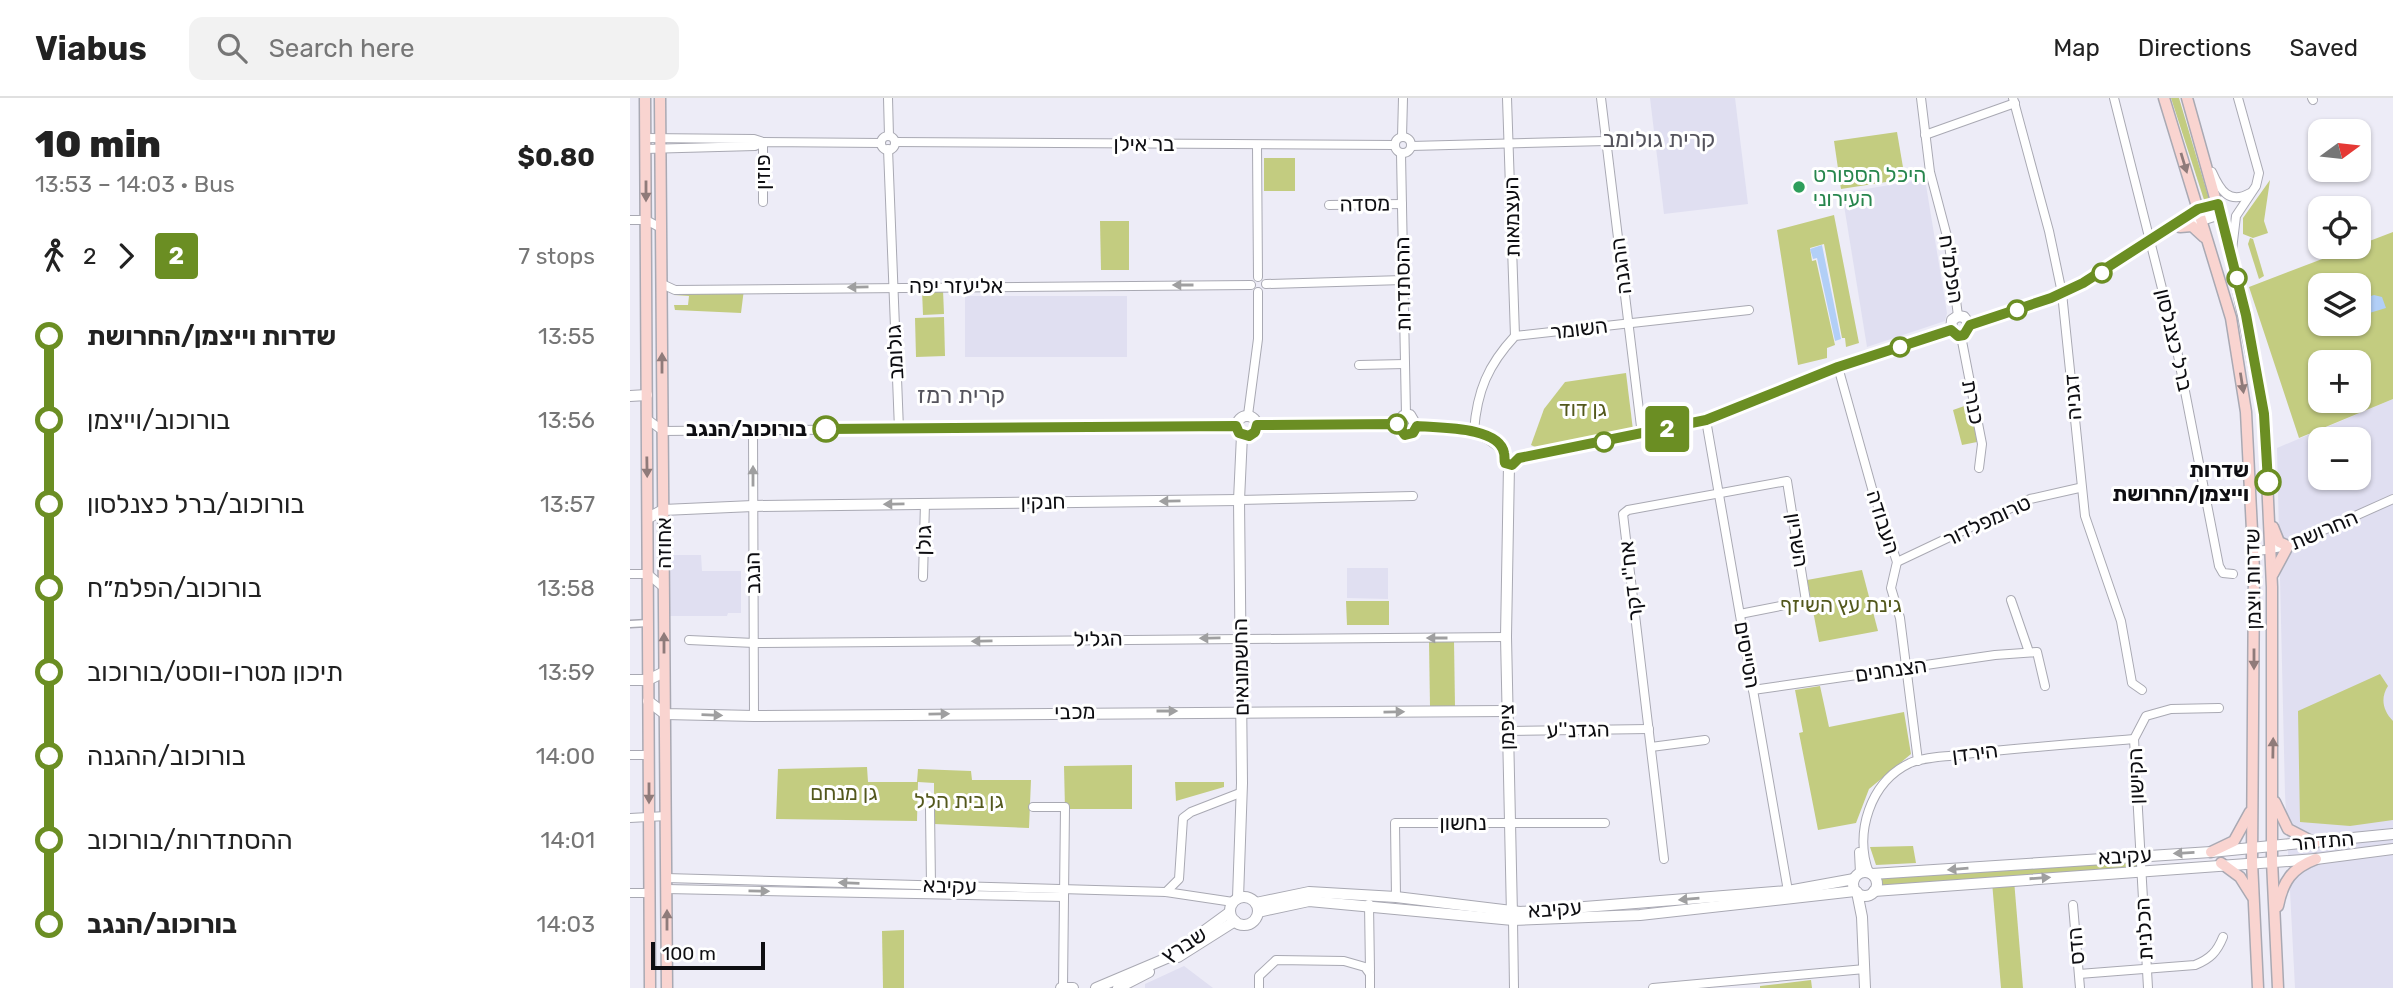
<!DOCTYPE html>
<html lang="en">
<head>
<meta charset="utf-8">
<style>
  body { margin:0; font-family:Rubik,Heebo,sans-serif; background:#f2f2f2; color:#222; height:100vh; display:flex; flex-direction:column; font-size:26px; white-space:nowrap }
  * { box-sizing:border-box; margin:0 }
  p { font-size:23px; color:#767676 }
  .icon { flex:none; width:38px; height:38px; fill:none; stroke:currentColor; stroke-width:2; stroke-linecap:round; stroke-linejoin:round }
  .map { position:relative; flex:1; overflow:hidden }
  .details { display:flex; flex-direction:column; background:#fff; width:630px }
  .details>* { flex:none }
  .badge { padding:0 14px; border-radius:5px; font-size:24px; line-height:46px }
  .needle { width:46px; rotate:75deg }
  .buttons { position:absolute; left:1678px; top:21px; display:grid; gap:14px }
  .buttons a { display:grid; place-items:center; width:63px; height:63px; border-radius:14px; background:#fff; box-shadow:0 2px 5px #0004; font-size:35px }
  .scale { position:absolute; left:21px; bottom:18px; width:114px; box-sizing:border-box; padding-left:7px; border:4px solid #0e0e12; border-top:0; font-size:19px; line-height:24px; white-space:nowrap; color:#0e0e12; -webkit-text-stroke:5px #fff; paint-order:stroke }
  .map>.badge { position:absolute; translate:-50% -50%; box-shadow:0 0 0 4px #fff }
  .legs { display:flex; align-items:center; gap:10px; height:77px; padding:0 35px; font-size:23px }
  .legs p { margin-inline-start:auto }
  .headline { display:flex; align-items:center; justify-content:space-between; height:119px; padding:0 35px }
  h1 { font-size:38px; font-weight:800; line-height:52px }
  ul { padding:0 35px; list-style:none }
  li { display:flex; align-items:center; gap:24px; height:84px; font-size:26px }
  li i { display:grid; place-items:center; width:10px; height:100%; margin:0 9px; background:currentColor }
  li i::after { content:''; width:18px; height:18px; margin:-9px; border:5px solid; border-radius:50%; background:#fff }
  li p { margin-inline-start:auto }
  li:first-child i { background:linear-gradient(#0000 50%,currentColor 0) }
  li:last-child i { background:linear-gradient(currentColor 50%,#0000 0) }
  header { display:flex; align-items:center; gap:42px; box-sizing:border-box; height:98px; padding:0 35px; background:#fff; border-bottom:2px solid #e0e0e0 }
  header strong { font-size:33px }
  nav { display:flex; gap:38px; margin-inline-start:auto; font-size:24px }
  .search { width:490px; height:63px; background:#f2f2f2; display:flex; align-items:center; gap:18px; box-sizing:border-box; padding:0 24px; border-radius:14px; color:#767676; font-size:26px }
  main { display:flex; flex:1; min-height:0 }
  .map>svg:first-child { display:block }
  .built { fill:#e0dff1; fill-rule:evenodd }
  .green { fill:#c3cc80; fill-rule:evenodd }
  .water { fill:#b2cff7 }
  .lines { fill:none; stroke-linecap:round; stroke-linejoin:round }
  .pedestrian-casing { stroke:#a9a9b3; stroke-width:9 }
  .minor-casing { stroke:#a9a9b3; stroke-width:10 }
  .tertiary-casing { stroke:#a9a9b3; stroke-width:12 }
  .secondary-casing { stroke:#a9a9b3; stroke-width:13 }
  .pedestrian { stroke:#fff; stroke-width:6 }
  .minor { stroke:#fff; stroke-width:8 }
  .tertiary { stroke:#fff; stroke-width:10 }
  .secondary { stroke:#f9d4d0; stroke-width:10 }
  .oneway { fill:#8f7b7a }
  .oneway2 { fill:#9f9fa0 }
  .line-1-casing { stroke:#fff; stroke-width:16 }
  .line-1 { stroke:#6b8e23; stroke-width:10 }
  .leisure-dot { fill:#2e9e5b; stroke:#fff; stroke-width:2.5 }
  .stop-1-dot { fill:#fff; stroke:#6b8e23; stroke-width:3.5 }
  .labels { text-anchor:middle; stroke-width:6; stroke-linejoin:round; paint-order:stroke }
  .street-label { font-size:21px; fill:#0e0e12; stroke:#fff }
  .leisure-label { font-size:21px; fill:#27864d; stroke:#fff; text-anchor:start }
  .park-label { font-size:21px; fill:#53581d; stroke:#fff }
  .stop-label { font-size:21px; font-weight:bold; fill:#0e0e12; stroke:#fff; text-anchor:end }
  .neighbourhood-label { font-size:23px; fill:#55545d; stroke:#fff }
</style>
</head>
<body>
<header>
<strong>Viabus</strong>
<div class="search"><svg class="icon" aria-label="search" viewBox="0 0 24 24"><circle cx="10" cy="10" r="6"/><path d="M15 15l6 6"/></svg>Search here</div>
<nav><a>Map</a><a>Directions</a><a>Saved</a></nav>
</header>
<main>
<section class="details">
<div class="headline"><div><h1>10 min</h1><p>13:53 – 14:03 · Bus</p></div><b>$0.80</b></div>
<div class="legs"><svg class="icon" aria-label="walk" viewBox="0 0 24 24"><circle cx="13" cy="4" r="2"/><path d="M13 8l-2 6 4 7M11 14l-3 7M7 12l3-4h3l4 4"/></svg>2<svg class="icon" aria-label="forward" viewBox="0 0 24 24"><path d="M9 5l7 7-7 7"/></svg><b class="badge" style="background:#6b8e23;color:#fff">2</b><p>7 stops</p></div>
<ul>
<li><i style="color:#6b8e23"></i><b>שדרות וייצמן/החרושת</b><p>13:55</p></li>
<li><i style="color:#6b8e23"></i><span>בורוכוב/וייצמן</span><p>13:56</p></li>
<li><i style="color:#6b8e23"></i><span>בורוכוב/ברל כצנלסון</span><p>13:57</p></li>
<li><i style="color:#6b8e23"></i><span>בורוכוב/הפלמ״ח</span><p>13:58</p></li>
<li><i style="color:#6b8e23"></i><span>תיכון מטרו-ווסט/בורוכוב</span><p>13:59</p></li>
<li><i style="color:#6b8e23"></i><span>בורוכוב/ההגנה</span><p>14:00</p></li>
<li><i style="color:#6b8e23"></i><span>ההסתדרות/בורוכוב</span><p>14:01</p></li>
<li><i style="color:#6b8e23"></i><b>בורוכוב/הנגב</b><p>14:03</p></li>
</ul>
</section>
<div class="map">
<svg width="1763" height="890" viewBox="0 0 1763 890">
  <rect width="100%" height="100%" fill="#edecf7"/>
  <!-- built -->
  <g class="built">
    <polygon points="1020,0 1105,0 1118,106 1034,116"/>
    <polygon points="1295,81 1317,215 1315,223 1237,249 1212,95"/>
    <rect x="335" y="198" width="162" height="61"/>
    <path d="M1763,301v589h-98l-10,-194 -8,-346zM1690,341h39v39h-39z"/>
    <polygon points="39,457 71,457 72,473 111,473 111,515 98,515 97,518 39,518"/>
    <polygon points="717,470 758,470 758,501 717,500"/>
    <polygon points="554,868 583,890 515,890 515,886"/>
  </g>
  <!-- green -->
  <g class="green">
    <polygon points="1541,0 1549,0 1579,101 1576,108"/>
    <polygon points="1267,34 1275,81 1211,91 1204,43"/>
    <rect x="634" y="60" width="31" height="33"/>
    <polygon points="1640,82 1634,123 1638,135 1623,140 1613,136 1613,120"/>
    <polygon points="1204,117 1229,245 1216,249 1215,240 1212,240 1194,146 1180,150 1182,163 1186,162 1205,247 1197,250 1197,260 1168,267 1147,132"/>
    <polygon points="470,123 499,123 499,172 471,172"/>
    <path d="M1763,134v167l-94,39 -50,-151zM1690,187h39v39h-39zM1690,264h39v39h-39z"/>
    <polygon points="1620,140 1623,141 1634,178 1629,181 1618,146"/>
    <polygon points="114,191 111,215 45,212 44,207 58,207 59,198 44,197 45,192"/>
    <polygon points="292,192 313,192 314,216 293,217"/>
    <polygon points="314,219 315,258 286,259 285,220"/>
    <polygon points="996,275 1003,332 909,351 901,347 914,311 935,284"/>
    <polygon points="1340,306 1347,344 1332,347 1323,312"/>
    <polygon points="1232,472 1248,533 1189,544 1177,482"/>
    <polygon points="716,503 759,503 759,527 717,527"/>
    <polygon points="799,543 824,543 825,609 800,609"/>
    <path d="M1750,576l8,12c-8,12 -5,25 5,35v99l-43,6 -50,-4 -2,-111z"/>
    <polygon points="1190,588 1199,629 1274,614 1281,656 1239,691 1226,725 1188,732 1169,635 1173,634 1165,592"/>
    <polygon points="502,667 502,711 435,711 434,668"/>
    <polygon points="237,669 238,684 287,684 288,671 341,673 342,682 401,682 399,730 304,726 304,685 288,684 287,723 146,721 148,671"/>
    <polygon points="545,684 594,684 594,689 546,703"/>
    <polygon points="1283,748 1286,765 1246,767 1240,749"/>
    <polygon points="1505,760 1507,769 1253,790 1251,779"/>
    <polygon points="1384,782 1393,890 1371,890 1362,784"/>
    <polygon points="274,832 274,890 253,890 252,833"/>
    <polygon points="1181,882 1182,890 1130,890 1130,888"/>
  </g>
  <!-- water -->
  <g class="water">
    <polygon points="1192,147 1211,241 1205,243 1187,160 1183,161 1180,151"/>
    <polygon points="1744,197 1752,199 1756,210 1736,216 1739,230 1726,235 1722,226 1729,226 1729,202"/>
  </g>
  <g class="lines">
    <defs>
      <polyline id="pedestrian" points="0,526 18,525"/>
      <g id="minor">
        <polyline points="258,0 259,38"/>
        <polyline points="877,0 885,238"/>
        <polyline points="971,0 1012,337"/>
        <polyline points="1291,0 1300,74 1319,146 1328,218"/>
        <polyline points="1383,0 1419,133 1432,195 1455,418 1491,523 1502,585 1512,592"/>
        <polyline points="1484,0 1545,242 1589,468 1593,475 1603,476"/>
        <polyline points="1682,0 1683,2"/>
        <polyline points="1295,37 1385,5"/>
        <circle cx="258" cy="45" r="7"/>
        <circle cx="773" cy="47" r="8"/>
        <polyline points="772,39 773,0"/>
        <polyline points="15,40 124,41 133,44"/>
        <polyline points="133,44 133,104"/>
        <polyline points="265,44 764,47"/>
        <polyline points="627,47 628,179"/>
        <polyline points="781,48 976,43"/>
        <polyline points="15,51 125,48 133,44 251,45"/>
        <polyline points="258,51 269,331"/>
        <polyline points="771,56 776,317"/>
        <path d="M1582,74c8,18 17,33 38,21"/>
        <polyline points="699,107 772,106"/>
        <polyline points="0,122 16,122 31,130"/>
        <polyline points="1602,152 1606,118 1626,88 1629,75 1608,0"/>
        <polyline points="32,186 45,192 621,187"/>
        <polyline points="636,186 773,182"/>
        <polyline points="1331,238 1352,346 1349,370"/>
        <polyline points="729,267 775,266"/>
        <polyline points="1208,269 1243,394 1267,464 1261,490 1270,520 1288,663"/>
        <polyline points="618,317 628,241 628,194"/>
        <polyline points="17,321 33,333 606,328"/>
        <polyline points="1076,322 1158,793"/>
        <polyline points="123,331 124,618"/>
        <path d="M844,333c3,-40 14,-66 41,-95l234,-26"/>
        <polyline points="609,402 783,398"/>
        <polyline points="1623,454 1658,448 1763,401"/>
        <polyline points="1267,464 1400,401 1449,390"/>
        <polyline points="0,476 18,476 34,490"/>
        <polyline points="293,479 295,405"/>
        <polyline points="1381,502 1399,554"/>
        <polyline points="59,542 124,545 876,539"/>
        <polyline points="1123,592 1365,557 1407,554 1415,588"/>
        <polyline points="877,633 1019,631"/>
        <polyline points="1021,649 1075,642"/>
        <polyline points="0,657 19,657"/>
        <polyline points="403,709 435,709 433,889"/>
        <polyline points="300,711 301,788"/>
        <polyline points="0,720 36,718"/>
        <polyline points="1229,754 1230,775"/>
        <polyline points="1034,761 993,416 998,412 1157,383 1176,503 1110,516"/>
        <path d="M1239,775c-15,-40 1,-91 41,-110 14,-6 33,-6 48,-8 58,-7 117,-11 176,-16"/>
        <polyline points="36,780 536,794 603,804"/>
        <polyline points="36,791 434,799"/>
        <polyline points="536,794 549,781 553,720 561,714 610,695"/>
        <polyline points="0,795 20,795"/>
        <polyline points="766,799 765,725 975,725"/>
        <polyline points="739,806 740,873"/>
        <polyline points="1443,807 1450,890"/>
        <polyline points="883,822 884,890"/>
        <path d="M1449,876l116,-9c15,-6 22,-13 28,-28"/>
        <polyline points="629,890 629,878 646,862 714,863 735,869 740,876 740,890"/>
        <polyline points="1023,890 1235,871"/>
        <polyline points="1518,890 1504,641 1516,618 1541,611 1589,610"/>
      </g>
      <g id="tertiary">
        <polyline points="1553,128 1590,116"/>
        <polyline points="1340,227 1421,200 1453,185 1568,111 1588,106"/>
        <polyline points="1321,232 1322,222 1328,218 1334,219 1340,227"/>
        <polyline points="1321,232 1331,238 1337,234 1340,227"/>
        <polyline points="0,298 17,297"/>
        <circle cx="617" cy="328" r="10"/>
        <polyline points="767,326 773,318 780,317 787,329"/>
        <polyline points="767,326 775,337 783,335 787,329"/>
        <polyline points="627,327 767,326"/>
        <path d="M787,329c32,2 66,-2 87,25"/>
        <polyline points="889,360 1076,322 1208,269 1321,232"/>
        <polyline points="879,367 876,539 882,817"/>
        <polyline points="18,420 33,412 123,408 609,402"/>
        <polyline points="0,582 18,582 34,574"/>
        <polyline points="18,603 35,616 124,618 877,613"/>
        <circle cx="1235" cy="786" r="12"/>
        <polyline points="1242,776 1581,754 1763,736"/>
        <polyline points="1244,793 1686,761 1763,751"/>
        <polyline points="1227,794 1232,819 1235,890"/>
        <circle cx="614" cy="813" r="14"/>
        <polyline points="608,800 612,685 609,402 612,337"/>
        <polyline points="626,805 679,794 766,799 890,814 1158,793 1224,781"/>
        <polyline points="628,814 679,803 883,822 1010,817 1225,793"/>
        <polyline points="548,859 605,823"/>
        <polyline points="431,890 443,890"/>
        <polyline points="466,890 537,860 600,814"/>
        <polyline points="488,890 519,874"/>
      </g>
      <g id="secondary">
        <polyline points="15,0 20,890"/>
        <polyline points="30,0 37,890"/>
        <polyline points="1534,0 1601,220 1616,314 1624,472 1622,764 1628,890"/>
        <polyline points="1557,0 1601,157 1634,316 1642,489 1642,763 1648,890"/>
        <polyline points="1550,129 1562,128 1574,139"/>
        <polyline points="1643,429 1649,444 1658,448 1643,476"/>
        <polyline points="1645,704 1658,731 1685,745"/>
        <polyline points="1581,754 1604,743 1620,714"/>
        <polyline points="1591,765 1610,779 1622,798"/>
        <path d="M1648,808c5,-25 14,-38 38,-47"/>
      </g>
    </defs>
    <!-- pedestrian casing -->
    <use href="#pedestrian" class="pedestrian-casing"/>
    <!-- minor casing -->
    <use href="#minor" class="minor-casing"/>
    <!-- tertiary casing -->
    <use href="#tertiary" class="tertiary-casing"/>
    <!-- secondary casing -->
    <use href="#secondary" class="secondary-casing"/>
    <!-- pedestrian -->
    <use href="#pedestrian" class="pedestrian"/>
    <!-- minor -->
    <use href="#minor" class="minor"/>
    <!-- tertiary -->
    <use href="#tertiary" class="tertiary"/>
    <!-- secondary -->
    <use href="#secondary" class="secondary"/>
  </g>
  <!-- one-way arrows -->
  <defs><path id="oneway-solid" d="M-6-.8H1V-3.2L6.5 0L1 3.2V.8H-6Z" transform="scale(1.75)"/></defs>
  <g class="oneway">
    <use href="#oneway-solid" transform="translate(1554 65) rotate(73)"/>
    <use href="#oneway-solid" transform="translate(16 93) rotate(90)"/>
    <use href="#oneway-solid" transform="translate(32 265) rotate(-90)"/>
    <use href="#oneway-solid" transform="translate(1612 285) rotate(81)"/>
    <use href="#oneway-solid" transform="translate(17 369) rotate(89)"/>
    <use href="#oneway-solid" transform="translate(34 545) rotate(-90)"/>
    <use href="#oneway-solid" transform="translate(1624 561) rotate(90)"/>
    <use href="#oneway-solid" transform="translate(1643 650) rotate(-89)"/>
    <use href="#oneway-solid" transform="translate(19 695) rotate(90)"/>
    <use href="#oneway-solid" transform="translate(37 822) rotate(-90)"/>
  </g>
  <g class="oneway2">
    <use href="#oneway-solid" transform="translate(553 187) rotate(180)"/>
    <use href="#oneway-solid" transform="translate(228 189) rotate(179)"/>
    <use href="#oneway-solid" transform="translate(123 378) rotate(-90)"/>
    <use href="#oneway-solid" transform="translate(540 403) rotate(179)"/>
    <use href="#oneway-solid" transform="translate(264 406) rotate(179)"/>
    <use href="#oneway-solid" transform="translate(580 540) rotate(179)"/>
    <use href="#oneway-solid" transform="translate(807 540) rotate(180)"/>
    <use href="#oneway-solid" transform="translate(352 543) rotate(179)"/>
    <use href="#oneway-solid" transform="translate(537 613)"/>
    <use href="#oneway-solid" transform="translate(764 614) rotate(-1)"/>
    <use href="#oneway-solid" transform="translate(309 616) rotate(-1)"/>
    <use href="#oneway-solid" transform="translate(82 617) rotate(2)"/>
    <use href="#oneway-solid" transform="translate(1554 755) rotate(177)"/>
    <use href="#oneway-solid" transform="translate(1328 771) rotate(175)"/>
    <use href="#oneway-solid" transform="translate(1410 780) rotate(-4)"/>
    <use href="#oneway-solid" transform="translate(219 785) rotate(-178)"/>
    <use href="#oneway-solid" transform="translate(129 793) rotate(1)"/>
    <use href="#oneway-solid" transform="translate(1059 801) rotate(175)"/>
  </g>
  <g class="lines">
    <defs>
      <path id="line-1" d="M196,331l410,-3 3,7 10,3 6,-4 2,-7 140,-1 8,11 8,-2 4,-7c20,2 82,0 87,27 1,3 0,7 1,10l7,2 7,-7 187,-38 132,-53 113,-37 7,6 6,-1 6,-10 81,-27 32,-15 115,-74 20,-5 28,111 18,99 4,68"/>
    </defs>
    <!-- line-1 casing -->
    <use href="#line-1" class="line-1-casing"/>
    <!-- line-1 -->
    <use href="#line-1" class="line-1"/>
  </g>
  <!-- markers -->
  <circle class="leisure-dot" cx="1169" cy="89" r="7"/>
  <g class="stop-1-dot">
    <circle cx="1472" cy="175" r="9"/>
    <circle cx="1607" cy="180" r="9"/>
    <circle cx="1387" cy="212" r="9"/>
    <circle cx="1270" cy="249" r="9"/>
    <circle cx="767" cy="326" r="9"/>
    <circle cx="196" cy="331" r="12"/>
    <circle cx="974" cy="344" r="9"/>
    <circle cx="1638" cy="384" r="12"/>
  </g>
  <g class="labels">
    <!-- street labels -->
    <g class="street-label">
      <text x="514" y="53">בר אילן</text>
      <text transform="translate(133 74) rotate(-90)" y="7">פוזין</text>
      <text transform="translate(735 106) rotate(-1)" y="7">מסדה</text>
      <text transform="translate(882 119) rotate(-91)" y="7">העצמאות</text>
      <text transform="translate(991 168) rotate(-97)" y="7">ההגנה</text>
      <text transform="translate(1321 171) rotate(81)" y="7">הפלמ"ח</text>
      <text transform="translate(773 186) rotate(-91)" y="7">ההסתדרות</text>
      <text x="326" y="195">אליעזר יפה</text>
      <text transform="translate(949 231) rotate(-7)" y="7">השומר</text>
      <text transform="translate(1544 242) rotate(77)" y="7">ברל כצנלסון</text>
      <text transform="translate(265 254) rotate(-93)" y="7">גולומב</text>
      <text transform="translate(1443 299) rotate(-94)" y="7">דגניה</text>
      <text transform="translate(1343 304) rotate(79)" y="7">כנרת</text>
      <text transform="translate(413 404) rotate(-1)" y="7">חנקין</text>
      <text transform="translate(1357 423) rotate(-25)" y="7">טרומפלדור</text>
      <text transform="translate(1253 424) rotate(72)" y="7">העבודה</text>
      <text transform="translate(1694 432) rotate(-23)" y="7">החרושת</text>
      <text transform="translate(294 442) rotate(-89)" y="7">גולן</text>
      <text transform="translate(1167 442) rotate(81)" y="7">השריון</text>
      <text transform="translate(34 445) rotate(-90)" y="7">אחוזה</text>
      <text transform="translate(123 475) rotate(-91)" y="7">הנגב</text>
      <text transform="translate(1623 481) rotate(-91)" y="7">שדרות ויצמן</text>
      <text transform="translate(1001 483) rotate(-97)" y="7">אח''י דקר</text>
      <text transform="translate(468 541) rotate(-1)" y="7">הגליל</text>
      <text transform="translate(1117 557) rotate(80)" y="7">הטייסים</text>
      <text transform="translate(611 569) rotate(-91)" y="7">החשמונאים</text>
      <text transform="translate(1261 572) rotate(-8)" y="7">הצנחנים</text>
      <text transform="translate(445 614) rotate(-1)" y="7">מכבי</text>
      <text transform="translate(877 629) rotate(-91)" y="7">ציפמן</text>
      <text transform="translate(948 632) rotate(-1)" y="7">הגדנ''ע</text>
      <text transform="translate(1345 655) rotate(-7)" y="7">הירדן</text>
      <text transform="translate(1506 678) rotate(-92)" y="7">הקישון</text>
      <text x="833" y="732">נחשון</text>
      <text transform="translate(1693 743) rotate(-5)" y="7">התדהר</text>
      <text transform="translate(1495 758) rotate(-3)" y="7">עקיבא</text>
      <text transform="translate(320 788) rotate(2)" y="7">עקיבא</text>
      <text transform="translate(925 811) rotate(-4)" y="7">עקיבא</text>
      <text transform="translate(1514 831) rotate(-93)" y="7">הכלנית</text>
      <text transform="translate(554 847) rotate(-32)" y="7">שברץ</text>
      <text transform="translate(1446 848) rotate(-95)" y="7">הדס</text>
    </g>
    <!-- leisure labels -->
    <g class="leisure-label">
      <text x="1183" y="84">היכל הספורט<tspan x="1183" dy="24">העירוני</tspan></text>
    </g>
    <!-- park labels -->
    <g class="park-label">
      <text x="953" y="318">גן דוד</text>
      <text x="1211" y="514">גינת עץ השיזף</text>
      <text x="214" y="702">גן מנחם</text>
      <text x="329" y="710">גן בית הלל</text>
    </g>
    <!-- stop labels -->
    <g class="stop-label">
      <text x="177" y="338">בורוכוב/הנגב</text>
      <text x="1619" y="379">שדרות<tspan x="1619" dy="24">וייצמן/החרושת</tspan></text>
    </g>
    <!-- neighbourhood labels -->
    <g class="neighbourhood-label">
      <text x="1029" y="49">קרית גולומב</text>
      <text x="331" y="305">קרית רמז</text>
    </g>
  </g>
</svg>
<div class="buttons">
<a><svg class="needle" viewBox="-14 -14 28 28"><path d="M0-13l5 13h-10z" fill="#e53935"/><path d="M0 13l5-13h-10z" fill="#767676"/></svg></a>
<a><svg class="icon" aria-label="locate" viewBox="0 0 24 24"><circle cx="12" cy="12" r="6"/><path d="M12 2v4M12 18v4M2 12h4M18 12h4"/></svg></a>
<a><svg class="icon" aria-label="layers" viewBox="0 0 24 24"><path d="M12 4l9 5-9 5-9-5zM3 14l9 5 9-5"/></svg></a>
<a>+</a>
<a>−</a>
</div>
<div class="scale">100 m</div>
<b class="badge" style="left:1037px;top:331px;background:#6b8e23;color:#fff">2</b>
</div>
</main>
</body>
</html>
